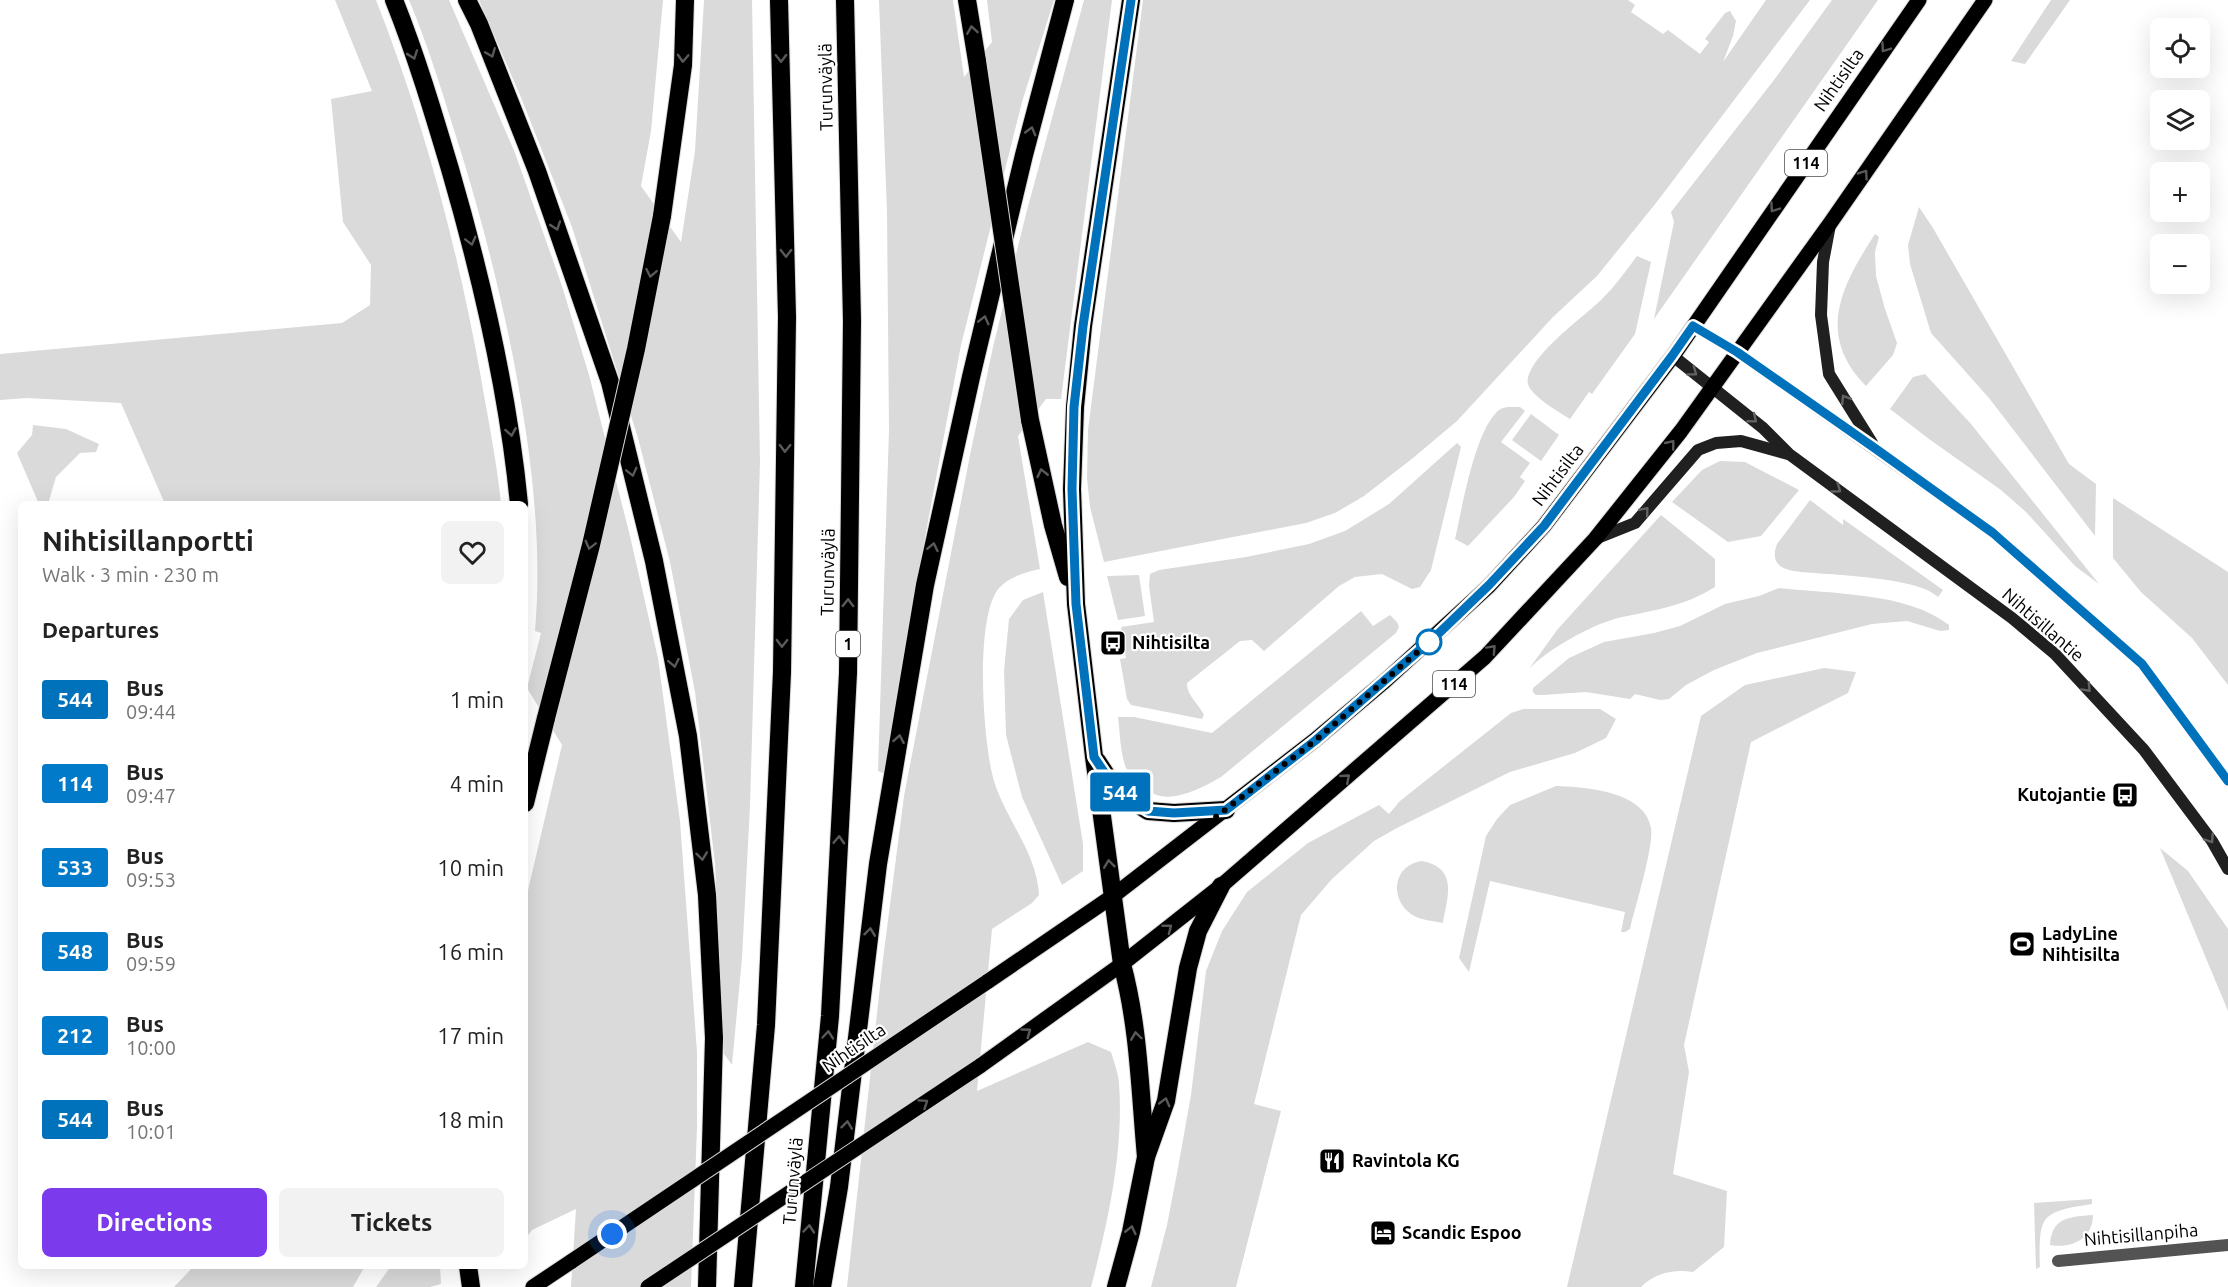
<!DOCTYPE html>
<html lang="en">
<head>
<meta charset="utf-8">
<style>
  body { margin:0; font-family:Ubuntu,sans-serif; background:#f2f2f2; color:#222; height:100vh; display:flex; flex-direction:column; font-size:22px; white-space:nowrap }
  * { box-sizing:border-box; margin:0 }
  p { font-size:20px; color:#767676 }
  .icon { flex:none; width:33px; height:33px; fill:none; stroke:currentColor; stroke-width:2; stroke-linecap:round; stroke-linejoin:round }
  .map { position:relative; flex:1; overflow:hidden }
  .side { position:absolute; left:18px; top:501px; width:510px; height:768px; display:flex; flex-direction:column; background:#fff; border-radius:9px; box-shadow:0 6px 24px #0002 }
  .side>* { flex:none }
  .badge { padding:0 12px; border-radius:4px; font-size:21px; line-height:39px }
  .fabs { position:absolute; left:2150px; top:18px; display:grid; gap:12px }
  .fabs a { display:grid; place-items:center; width:60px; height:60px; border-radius:9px; background:#fff; box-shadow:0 6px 24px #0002; font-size:30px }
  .you { position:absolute; width:30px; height:30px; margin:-15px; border:4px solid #fff; border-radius:50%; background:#1a73e8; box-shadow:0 0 0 9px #1a73e833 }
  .map>.badge { position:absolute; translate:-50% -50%; box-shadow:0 0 0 3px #fff }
  h2 { padding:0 24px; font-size:22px; line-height:54px }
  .round { display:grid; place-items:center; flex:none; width:63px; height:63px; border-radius:9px; background:#f2f2f2 }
  .head { display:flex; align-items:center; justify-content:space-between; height:102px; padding:0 24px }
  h1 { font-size:28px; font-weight:700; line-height:45px }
  .primary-button { display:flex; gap:12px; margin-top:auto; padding:12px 24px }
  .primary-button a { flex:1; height:69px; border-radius:9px; background:#7c3aed; color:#fff; font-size:24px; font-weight:700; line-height:69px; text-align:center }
  .primary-button a+a { background:#f2f2f2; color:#222 }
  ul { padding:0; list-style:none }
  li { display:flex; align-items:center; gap:18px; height:84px; padding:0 24px }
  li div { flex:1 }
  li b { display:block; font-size:22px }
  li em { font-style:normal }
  li .badge { min-width:66px; font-weight:700; text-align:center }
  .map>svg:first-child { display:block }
  .green { fill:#dadada }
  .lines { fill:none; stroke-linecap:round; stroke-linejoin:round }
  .primary-casing { stroke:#dbdbdb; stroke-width:17 }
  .highway-casing { stroke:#dbdbdb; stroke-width:20 }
  .street { stroke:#535353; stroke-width:12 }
  .secondary { stroke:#202020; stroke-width:12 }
  .primary { stroke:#000; stroke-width:15 }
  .highway { stroke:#000; stroke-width:18 }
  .primary-bridge-casing { stroke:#dbdbdb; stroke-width:17; stroke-linecap:butt }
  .highway-bridge-casing { stroke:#dbdbdb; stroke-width:20; stroke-linecap:butt }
  .primary-bridge { stroke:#000; stroke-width:15 }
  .highway-bridge { stroke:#000; stroke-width:18 }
  .oneway { stroke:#595959 }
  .oneway2 { stroke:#636363 }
  .line-casing { stroke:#fff; stroke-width:14 }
  .line { stroke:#0072bc; stroke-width:9 }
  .walk { stroke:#000; stroke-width:6; stroke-dasharray:0 10.8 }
  .stop-dot { fill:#fff; stroke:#0072bc; stroke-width:3 }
  .labels { text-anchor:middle; stroke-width:4.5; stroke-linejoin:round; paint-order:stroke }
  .shield { fill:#fff; stroke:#4c4c4c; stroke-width:1.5 }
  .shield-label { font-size:16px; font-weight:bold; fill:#000 }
  .street-label { font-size:18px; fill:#000; stroke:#fff }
  .poi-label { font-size:18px; font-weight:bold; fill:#000; stroke:#fff; text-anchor:start }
</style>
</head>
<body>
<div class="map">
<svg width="2228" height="1287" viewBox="0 0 2228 1287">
  <rect width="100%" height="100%" fill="#fff"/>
  <!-- green -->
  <g class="green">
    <path d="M335,0h41c48,122 82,249 105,378 7,41 16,84 20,126h-336l-44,-101 -94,-5 -27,2v-46l342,-31 28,-18 1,-40 -28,-43 -12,-123 41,-8z"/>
    <path d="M409,0h40l66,153 47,133 27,89 40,157 29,126 22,163 17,231v76l-6,159h-120l5,-78 -44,21 -7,9v-336l37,-158 -35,-57 14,-55 -6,-2c8,-93 -5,-187 -23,-279 -15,-74 -34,-147 -57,-219 -14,-45 -28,-90 -46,-133z"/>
    <polygon points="479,0 663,0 651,131 641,186 681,242 695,151 704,0 752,0 760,462 750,806 742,958 732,1065 724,1054 715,864 695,692 670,562 638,438 572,227 522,100"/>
    <polygon points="879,0 953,0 964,77 992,42 987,0 1054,0 1022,102 961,345 926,532 886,770 883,773 878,771 889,430 887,212"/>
    <path d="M1084,0h28l-51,399h-15l-28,37 22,133c-14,3 -31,8 -41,19 -25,29 -16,157 -5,193 12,39 43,72 45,114l-7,8 -40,26 -15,162 111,-49 23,10c3,10 7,20 8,31 5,68 -11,139 -28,204h-244l36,-328 21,-163 67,-346 22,-103 33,-133z"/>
    <polygon points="1143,0 1628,0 1635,5 1631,12 1663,34 1668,30 1700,54 1709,42 1705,39 1725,13 1730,11 1736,21 1733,36 1723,62 1766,0 1810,0 1656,203 1597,276 1553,317 1457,421 1413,458 1364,496 1335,513 1306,523 1104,562 1090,507 1087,478 1088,430"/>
    <polygon points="1832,0 1878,0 1654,319 1674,222 1671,212 1774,80"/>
    <polygon points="2051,0 2070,0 2025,64 2011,61"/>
    <polygon points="1919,207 1933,228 2069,464 2096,484 2095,536 1989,398 1931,333 1910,264 1908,245"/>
    <path d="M1875,234l4,3 -4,15 1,24 9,33 12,34 -4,12 -27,31c-51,-52 -24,-101 9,-152z"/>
    <path d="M1637,256l14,6 -16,72 -43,60 -3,-2 -19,27c-11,-7 -39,-23 -42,-35 -4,-25 57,-68 74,-85 13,-13 24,-28 35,-43z"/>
    <polygon points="1925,374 1971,424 2099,584 2075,566 2026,512 2001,490 1929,439 1890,409 1913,377"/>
    <path d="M1511,407h9l5,4 -24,31 29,21 -10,14 5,4 -11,16 -46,49 -13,-7c7,-31 19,-102 40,-125 4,-6 10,-7 16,-7z"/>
    <polygon points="1531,414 1559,435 1541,461 1512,440"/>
    <polygon points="33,425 66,429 99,444 96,452 80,453 56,477 48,504 39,504 17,453 32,435"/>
    <path d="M1457,443l4,4 -30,123 -11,17 -8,2 -30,-15 -27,3 -16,9 -75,65 -12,-11 -12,1 -53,42c0,13 12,21 17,32l-2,4 -71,-14 -4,-6 -7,-40 6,-1 -5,-31 33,-5 -5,-36 1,-12 9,-4 87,-13 63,-13 36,-13 44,-27z"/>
    <polygon points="1720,461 1745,462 1799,490 1761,536 1728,542 1672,502 1702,470"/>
    <polygon points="2113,498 2228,572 2228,685 2192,638 2141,592 2113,558"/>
    <path d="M1810,500l33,25v-6l100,71 -5,7c-20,-20 -106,-22 -137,-25 -17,-2 -32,-6 -24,-28z"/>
    <path d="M1661,515l54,44v28c-32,20 -61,23 -97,31 -27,7 -70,31 -89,51l28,-39z"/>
    <polygon points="1139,575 1145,616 1118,620 1107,576"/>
    <path d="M1779,588c52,6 128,4 170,37v5l-9,1 -33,-10 -35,3 -115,29 -43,17 -28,15 -17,14 -9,1 -25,-6 -5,5 -44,-7 -43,3h-7l-3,-3v-4l36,-30 35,-16 50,-9 26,-7 45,-22 34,-8z"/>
    <polygon points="1043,592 1083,844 1083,871 1062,885 1022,797 1006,735 1004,671 1009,619 1023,600"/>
    <path d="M1361,611l12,15 17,-11 7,7 2,5 -3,6 -175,144c-27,15 -61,34 -85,3 -4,-5 -10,-10 -11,-15 -5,-15 -5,-33 -7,-48h16l78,16z"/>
    <path d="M1824,668l32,4 -8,21 -97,49 -67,303 5,27 -16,102 54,17 -3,56 -31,25c-19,-3 -38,1 -52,15h-74l134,-571 44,-31z"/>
    <polygon points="1523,709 1600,709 1616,719 1606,738 1575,753 1510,772 1397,828 1374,841 1332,879 1301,915 1254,1104 1281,1111 1236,1287 1151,1287 1167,1225 1178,1168 1191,1095 1206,971 1222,931 1247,892 1308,843 1379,805 1389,814 1400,801 1511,713"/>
    <path d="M1556,786c29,1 89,5 95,42 3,19 -16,79 -21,101l-5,3h-4l4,-20 -135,-31 -21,91 -10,-14 27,-122 11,-17 13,-14z"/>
    <polygon points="2160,848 2188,871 2228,929 2228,1011"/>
    <path d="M1422,861c36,7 26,35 21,62 -10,-2 -24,-3 -32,-9 -22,-16 -18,-49 11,-53z"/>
    <path d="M2092,1199v5c-52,8 -53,11 -52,63l-4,2 -2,-66z"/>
    <path d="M2093,1215c0,24 -22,34 -43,30 2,-28 19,-28 43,-30z"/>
    <polygon points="194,1266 365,1266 353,1287 174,1287"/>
    <polygon points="391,1266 440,1266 441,1284 430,1287 376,1287"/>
  </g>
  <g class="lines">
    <defs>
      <g id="primary">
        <polyline points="987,982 1113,896 1315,740 1385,681 1489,586 1544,526 1673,356 1919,0"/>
        <polyline points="980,1066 1122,964 1221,886 1485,657 1595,539 1681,431 1831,222 1985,0"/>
        <polyline points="533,1287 572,1261"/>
      </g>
      <g id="highway">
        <path d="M394,0c22,55 39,112 56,169 32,110 58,221 69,335"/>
        <polyline points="467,0 479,24 537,171 610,382 654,561 688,736 707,895 714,1038 707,1287"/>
        <polyline points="967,0 977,61"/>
        <path d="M1131,0l-48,326 -8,81 -3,82 4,115 18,153 28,207c17,63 18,128 24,193"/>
        <polyline points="662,216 683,65 685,0"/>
        <polyline points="1030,420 1053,525 1068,577"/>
        <polyline points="1097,761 1116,790 1148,811 1174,813 1226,810"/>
        <polyline points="525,803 546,718"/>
        <polyline points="468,1266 471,1287"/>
        <polyline points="743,1287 766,1025 782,672 787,317 779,0"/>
        <polyline points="804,1287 830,1016 848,673 852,321 845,0"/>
        <polyline points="822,1287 839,1187 878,864 925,585 971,377 1024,155 1065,0"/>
        <polyline points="1116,1287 1131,1232 1146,1157 1166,1101 1188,968 1198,931 1221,886"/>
      </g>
    </defs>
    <!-- primary casing -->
    <use href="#primary" class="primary-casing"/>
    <!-- highway casing -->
    <use href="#highway" class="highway-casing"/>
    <!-- street -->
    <polyline class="street" points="2058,1261 2228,1245"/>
    <!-- secondary -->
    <g class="secondary">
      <polyline points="1830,225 1823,262 1821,315 1829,374 1872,443"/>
      <polyline points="1693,326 1737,352 1993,533 2044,578 2142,664 2228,781"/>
      <polyline points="1673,356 1763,428 1789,454 2012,618 2055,654 2144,750 2212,841 2228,869"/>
      <polyline points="1595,539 1635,523 1698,450 1716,443 1741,441 1788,454"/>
    </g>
    <!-- primary -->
    <use href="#primary" class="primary"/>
    <!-- highway -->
    <use href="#highway" class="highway"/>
    <defs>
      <g id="primary-bridge">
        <polyline points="572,1261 987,982"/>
        <polyline points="648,1287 980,1066"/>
      </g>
      <g id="highway-bridge">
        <polyline points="977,61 1030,420"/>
        <polyline points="546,718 591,545 636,349 662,216"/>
      </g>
    </defs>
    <!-- primary-bridge casing -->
    <use href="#primary-bridge" class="primary-bridge-casing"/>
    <!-- highway-bridge casing -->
    <use href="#highway-bridge" class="highway-bridge-casing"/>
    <!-- primary-bridge -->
    <use href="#primary-bridge" class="primary-bridge"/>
    <!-- highway-bridge -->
    <use href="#highway-bridge" class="highway-bridge"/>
  </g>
  <!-- one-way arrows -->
  <defs><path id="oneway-chevron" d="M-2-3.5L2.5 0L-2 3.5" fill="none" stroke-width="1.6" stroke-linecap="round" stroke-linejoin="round" transform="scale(1.5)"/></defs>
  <g class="oneway">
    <use href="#oneway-chevron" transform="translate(972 30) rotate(-99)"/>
    <use href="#oneway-chevron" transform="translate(1885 48) rotate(125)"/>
    <use href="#oneway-chevron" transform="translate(491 53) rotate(68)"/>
    <use href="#oneway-chevron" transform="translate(413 55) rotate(71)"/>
    <use href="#oneway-chevron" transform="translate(683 58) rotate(93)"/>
    <use href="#oneway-chevron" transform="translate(781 58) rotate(89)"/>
    <use href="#oneway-chevron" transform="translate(1031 131) rotate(-75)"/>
    <use href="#oneway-chevron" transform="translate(1864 174) rotate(-55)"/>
    <use href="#oneway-chevron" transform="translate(1774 208) rotate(125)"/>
    <use href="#oneway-chevron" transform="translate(556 226) rotate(71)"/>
    <use href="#oneway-chevron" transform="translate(471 241) rotate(76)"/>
    <use href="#oneway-chevron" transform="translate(786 253) rotate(89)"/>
    <use href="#oneway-chevron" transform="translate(651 273) rotate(101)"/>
    <use href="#oneway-chevron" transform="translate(984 320) rotate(-76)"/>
    <use href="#oneway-chevron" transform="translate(511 432) rotate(80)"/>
    <use href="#oneway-chevron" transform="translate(1671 444) rotate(-51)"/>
    <use href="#oneway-chevron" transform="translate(785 448) rotate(91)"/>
    <use href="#oneway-chevron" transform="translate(632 472) rotate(76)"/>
    <use href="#oneway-chevron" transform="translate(1042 473) rotate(-103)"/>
    <use href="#oneway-chevron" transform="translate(590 545) rotate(104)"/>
    <use href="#oneway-chevron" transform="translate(933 547) rotate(-78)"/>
    <use href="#oneway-chevron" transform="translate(848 603) rotate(-89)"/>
    <use href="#oneway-chevron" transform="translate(782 643) rotate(91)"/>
    <use href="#oneway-chevron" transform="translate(1492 649) rotate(-47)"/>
    <use href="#oneway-chevron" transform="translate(674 663) rotate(79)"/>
    <use href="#oneway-chevron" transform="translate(899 739) rotate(-80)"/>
    <use href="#oneway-chevron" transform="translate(1346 778) rotate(-41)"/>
    <use href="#oneway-chevron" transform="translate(839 840) rotate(-87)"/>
    <use href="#oneway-chevron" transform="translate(702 856) rotate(83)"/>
    <use href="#oneway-chevron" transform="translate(1109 864) rotate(-97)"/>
    <use href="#oneway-chevron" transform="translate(1168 928) rotate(-38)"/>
    <use href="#oneway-chevron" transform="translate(870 932) rotate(-83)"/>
    <use href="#oneway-chevron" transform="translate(1027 1032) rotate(-36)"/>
    <use href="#oneway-chevron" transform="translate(828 1035) rotate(-85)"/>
    <use href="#oneway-chevron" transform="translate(1136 1036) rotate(-98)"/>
    <use href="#oneway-chevron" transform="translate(1165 1102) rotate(-75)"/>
    <use href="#oneway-chevron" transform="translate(924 1103) rotate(-34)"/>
    <use href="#oneway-chevron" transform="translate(847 1125) rotate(-83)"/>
    <use href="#oneway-chevron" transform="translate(809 1229) rotate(-85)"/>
    <use href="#oneway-chevron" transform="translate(1131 1230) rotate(-77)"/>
  </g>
  <g class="oneway2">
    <use href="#oneway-chevron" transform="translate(1693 372) rotate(37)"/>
    <use href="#oneway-chevron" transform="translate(1845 399) rotate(-122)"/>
    <use href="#oneway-chevron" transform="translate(1753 419) rotate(39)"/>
    <use href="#oneway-chevron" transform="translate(1837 489) rotate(36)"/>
    <use href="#oneway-chevron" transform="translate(1645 511) rotate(-50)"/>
    <use href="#oneway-chevron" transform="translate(2087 688) rotate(47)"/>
    <use href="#oneway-chevron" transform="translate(2210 839) rotate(56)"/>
  </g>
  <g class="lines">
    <defs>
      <polyline id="line" points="1131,0 1083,326 1074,407 1072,489 1076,604 1094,757 1116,790 1148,811 1174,813 1226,810 1316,740 1437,635 1489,585 1544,526 1672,356 1693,326 1737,352 1876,449 1993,533 2010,548 2142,664 2228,781"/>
    </defs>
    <!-- line casing -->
    <use href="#line" class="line-casing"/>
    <!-- line -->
    <use href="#line" class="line"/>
    <!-- walk -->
    <polyline class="walk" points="612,1234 1113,896 1316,740 1437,635 1429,642"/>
  </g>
  <!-- icons -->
  <defs>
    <symbol id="bus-square" viewBox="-11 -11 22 22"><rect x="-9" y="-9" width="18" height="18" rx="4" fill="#000" stroke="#fff"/><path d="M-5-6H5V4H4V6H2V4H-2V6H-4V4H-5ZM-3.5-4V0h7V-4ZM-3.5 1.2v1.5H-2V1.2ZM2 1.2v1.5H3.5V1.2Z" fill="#fff"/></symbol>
    <symbol id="stadium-square" viewBox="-11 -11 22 22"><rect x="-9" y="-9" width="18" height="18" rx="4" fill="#000" stroke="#fff"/><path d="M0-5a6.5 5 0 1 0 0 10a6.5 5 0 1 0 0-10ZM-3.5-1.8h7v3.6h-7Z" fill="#fff"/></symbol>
    <symbol id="restaurant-square" viewBox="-11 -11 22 22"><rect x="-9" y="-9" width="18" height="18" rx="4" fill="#000" stroke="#fff"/><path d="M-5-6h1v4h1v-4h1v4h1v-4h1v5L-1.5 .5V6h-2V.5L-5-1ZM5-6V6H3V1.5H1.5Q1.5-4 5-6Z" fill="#fff"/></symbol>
    <symbol id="hotel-square" viewBox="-11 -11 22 22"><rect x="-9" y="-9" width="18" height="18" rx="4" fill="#000" stroke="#fff"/><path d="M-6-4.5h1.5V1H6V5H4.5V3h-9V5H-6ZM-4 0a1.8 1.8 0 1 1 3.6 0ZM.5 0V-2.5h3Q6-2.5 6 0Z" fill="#fff"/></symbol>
  </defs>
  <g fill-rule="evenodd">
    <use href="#bus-square" x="1098" y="628" width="30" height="30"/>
    <use href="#bus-square" x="2110" y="780" width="30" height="30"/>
    <use href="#stadium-square" x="2007" y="929" width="30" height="30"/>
    <use href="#restaurant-square" x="1317" y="1146" width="30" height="30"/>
    <use href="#hotel-square" x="1368" y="1218" width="30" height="30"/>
  </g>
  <!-- markers -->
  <circle class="stop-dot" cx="1429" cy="642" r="12"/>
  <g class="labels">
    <!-- shield labels -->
    <g class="shield">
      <rect x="1785" y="150" width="42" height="26" rx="4.5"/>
      <rect x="836" y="631" width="24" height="26" rx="4.5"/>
      <rect x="1433" y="671" width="42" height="26" rx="4.5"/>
    </g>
    <g class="shield-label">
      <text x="1806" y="169">114</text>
      <text x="848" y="650">1</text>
      <text x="1454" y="690">114</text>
    </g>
    <!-- street labels -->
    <g class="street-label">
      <text transform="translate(1839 80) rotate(-55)" y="6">Nihtisilta</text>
      <text transform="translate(826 87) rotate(-91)" y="6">Turunväylä</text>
      <text transform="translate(1558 475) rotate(-53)" y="6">Nihtisilta</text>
      <text transform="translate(828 572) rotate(-89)" y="6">Turunväylä</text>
      <text transform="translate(2043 625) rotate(41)" y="6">Nihtisillantie</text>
      <text transform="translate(854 1048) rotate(-34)" y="6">Nihtisilta</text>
      <text transform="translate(793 1181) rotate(-85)" y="6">Turunväylä</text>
      <text transform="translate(2141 1235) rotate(-5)" y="6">Nihtisillanpiha</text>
    </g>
    <!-- poi labels -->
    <g class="poi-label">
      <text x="1132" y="649">Nihtisilta</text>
      <text x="2106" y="801" text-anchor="end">Kutojantie</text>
      <text x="2042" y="940">LadyLine<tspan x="2042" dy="21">Nihtisilta</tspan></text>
      <text x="1352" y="1167">Ravintola KG</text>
      <text x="1402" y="1239">Scandic Espoo</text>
    </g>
  </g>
</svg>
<div class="fabs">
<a><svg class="icon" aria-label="locate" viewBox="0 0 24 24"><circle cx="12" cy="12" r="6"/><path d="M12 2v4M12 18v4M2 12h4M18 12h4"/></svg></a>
<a><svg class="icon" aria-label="layers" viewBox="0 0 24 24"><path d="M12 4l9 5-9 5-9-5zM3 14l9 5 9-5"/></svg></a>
<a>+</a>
<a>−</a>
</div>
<div class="you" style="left:612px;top:1234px"></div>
<b class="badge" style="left:1120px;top:792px;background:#0072bc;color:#fff">544</b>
<section class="side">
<div class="head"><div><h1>Nihtisillanportti</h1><p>Walk · 3 min · 230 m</p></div><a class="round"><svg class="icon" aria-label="heart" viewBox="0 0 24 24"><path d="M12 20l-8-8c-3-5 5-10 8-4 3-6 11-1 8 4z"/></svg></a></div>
<h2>Departures</h2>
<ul>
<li><span class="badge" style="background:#0072bc;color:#fff">544</span><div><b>Bus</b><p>09:44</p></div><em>1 min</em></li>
<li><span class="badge" style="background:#007ac9;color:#fff">114</span><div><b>Bus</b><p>09:47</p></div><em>4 min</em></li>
<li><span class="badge" style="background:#007ac9;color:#fff">533</span><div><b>Bus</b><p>09:53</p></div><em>10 min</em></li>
<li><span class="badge" style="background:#007ac9;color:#fff">548</span><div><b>Bus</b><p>09:59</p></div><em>16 min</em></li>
<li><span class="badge" style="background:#007ac9;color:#fff">212</span><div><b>Bus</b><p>10:00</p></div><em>17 min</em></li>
<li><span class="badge" style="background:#0072bc;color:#fff">544</span><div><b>Bus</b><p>10:01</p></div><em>18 min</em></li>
</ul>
<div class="primary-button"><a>Directions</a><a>Tickets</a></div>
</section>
</div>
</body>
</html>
